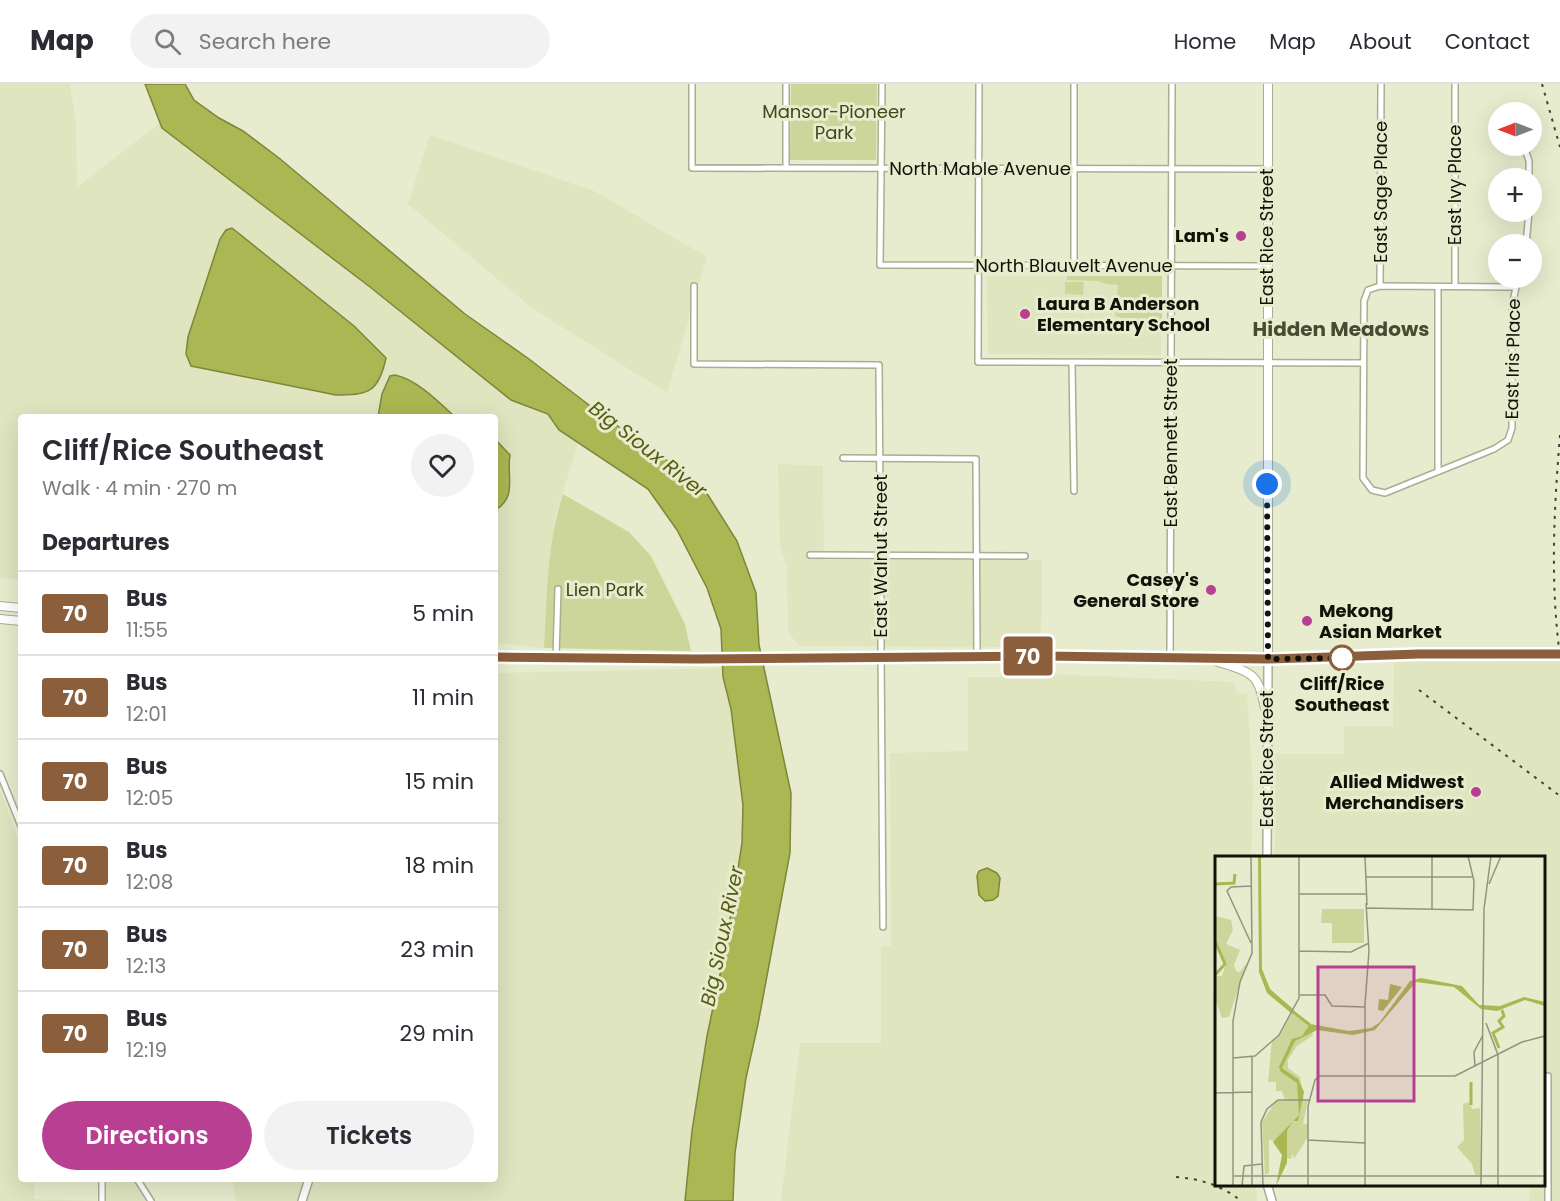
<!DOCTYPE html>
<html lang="en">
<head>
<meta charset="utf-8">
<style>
  body { margin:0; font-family:Poppins,sans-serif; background:#f2f2f3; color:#2b2b33; height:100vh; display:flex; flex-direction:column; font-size:22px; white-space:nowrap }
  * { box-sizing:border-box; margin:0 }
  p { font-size:20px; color:#7c7c81 }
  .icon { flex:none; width:33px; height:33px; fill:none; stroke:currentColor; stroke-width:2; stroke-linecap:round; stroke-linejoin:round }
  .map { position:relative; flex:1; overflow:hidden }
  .drawer { position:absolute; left:18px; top:330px; width:480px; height:768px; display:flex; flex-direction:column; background:#fff; border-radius:6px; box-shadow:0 6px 24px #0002 }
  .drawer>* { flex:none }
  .badge { padding:0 12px; border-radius:4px; font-size:21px; line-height:39px }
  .needle { width:39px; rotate:270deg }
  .buttons { position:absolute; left:1488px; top:18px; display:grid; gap:12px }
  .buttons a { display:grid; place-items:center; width:54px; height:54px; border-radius:50%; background:#fff; box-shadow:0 6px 24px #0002; font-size:30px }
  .you { position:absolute; width:30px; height:30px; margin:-15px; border:4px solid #fff; border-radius:50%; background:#1a73e8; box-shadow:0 0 0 9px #1a73e833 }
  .map>.badge { position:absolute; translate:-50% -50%; box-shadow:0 0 0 3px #fff }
  h2 { padding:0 24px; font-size:22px; line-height:54px }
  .round { display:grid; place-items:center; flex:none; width:63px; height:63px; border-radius:32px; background:#f2f2f3 }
  .overview { display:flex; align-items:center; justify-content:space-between; height:102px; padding:0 24px }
  h1 { font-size:28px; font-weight:600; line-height:45px }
  .button { display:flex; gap:12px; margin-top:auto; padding:12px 24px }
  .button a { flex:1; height:69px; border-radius:36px; background:#b93f92; color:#fff; font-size:24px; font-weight:600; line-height:69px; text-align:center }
  .button a+a { background:#f2f2f3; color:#2b2b33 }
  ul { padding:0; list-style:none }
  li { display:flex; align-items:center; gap:18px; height:84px; padding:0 24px; border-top:2px solid #e1e1e2 }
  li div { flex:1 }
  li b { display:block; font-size:22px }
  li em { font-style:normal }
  li .badge { min-width:66px; font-weight:700; text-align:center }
  header { display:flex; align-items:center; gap:36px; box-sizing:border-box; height:84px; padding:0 30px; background:#fff; border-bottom:2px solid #e1e1e2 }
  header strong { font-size:28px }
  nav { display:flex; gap:33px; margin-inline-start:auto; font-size:21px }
  .search { width:420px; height:54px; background:#f2f2f3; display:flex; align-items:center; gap:15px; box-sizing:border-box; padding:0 21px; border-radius:33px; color:#7c7c81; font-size:22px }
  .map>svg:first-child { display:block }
  .built { fill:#dee5bf }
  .green { fill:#cdd69a }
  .water { fill:#abb752; stroke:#7d863c; stroke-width:1.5 }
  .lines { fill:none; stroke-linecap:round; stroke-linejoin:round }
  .minor-casing { stroke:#a9ae91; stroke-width:8 }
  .tertiary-casing { stroke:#a9ae91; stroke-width:10 }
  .secondary-casing { stroke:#a9ae91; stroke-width:10 }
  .minor { stroke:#fff; stroke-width:5 }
  .tertiary { stroke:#fff; stroke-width:7 }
  .secondary { stroke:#fff; stroke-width:8 }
  .rail { stroke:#404234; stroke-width:2; stroke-dasharray:3 6; stroke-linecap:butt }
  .line-casing { stroke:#fff; stroke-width:14 }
  .line { stroke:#8b5e3c; stroke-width:9 }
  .walk { stroke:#111208; stroke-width:6; stroke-dasharray:0 10.8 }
  .poi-dot { fill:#b93f92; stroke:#e7ecce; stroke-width:2 }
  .stop-dot { fill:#fff; stroke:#8b5e3c; stroke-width:3 }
  .labels { text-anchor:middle; stroke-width:6; stroke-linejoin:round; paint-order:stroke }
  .park-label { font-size:18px; fill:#41461c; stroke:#e7ecce }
  .street-label { font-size:18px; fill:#111208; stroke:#e7ecce }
  .poi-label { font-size:18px; font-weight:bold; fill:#111208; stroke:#e7ecce; text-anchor:end }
  .stop-label { font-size:18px; font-weight:bold; fill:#111208; stroke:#e7ecce }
  .neighbourhood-label { font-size:20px; font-weight:bold; fill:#474b32; stroke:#e7ecce }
  .water-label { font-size:20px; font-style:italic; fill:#555c12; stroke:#e7ecce }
  .inset-river { fill:none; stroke:#abb752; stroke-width:3 }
  .inset-road { fill:none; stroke:#91957f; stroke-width:1.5 }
  .view { fill:#b93f92; fill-opacity:0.15; stroke:#b93f92; stroke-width:3 }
  .inset-edge { fill:none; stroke:#111208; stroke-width:3 }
</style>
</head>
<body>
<header>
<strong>Map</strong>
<div class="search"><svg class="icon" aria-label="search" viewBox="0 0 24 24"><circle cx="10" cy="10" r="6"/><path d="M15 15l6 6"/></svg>Search here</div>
<nav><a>Home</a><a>Map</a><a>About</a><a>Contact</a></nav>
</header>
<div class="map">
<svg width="1560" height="1117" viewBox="0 0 1560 1117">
  <rect width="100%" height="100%" fill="#e7ecce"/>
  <!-- built -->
  <g class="built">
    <polygon points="0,0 70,0 76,41 77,103 168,33 580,353 556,430 550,480 544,564 495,559 495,333 21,333 21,496 0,494"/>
    <polygon points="430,51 594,107 707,173 667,309 532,224 408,120"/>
    <polygon points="987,192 1161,193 1161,271 988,270"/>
    <polygon points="778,380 823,382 824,476 1042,476 1041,563 799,562 788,548 787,483 780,462"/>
    <polygon points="1560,577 1560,1117 1529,1117 1530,1101 1544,1100 1544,774 1275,773 1275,670 1344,670 1344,642 1393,642 1394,578"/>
    <polygon points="723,584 731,625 743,721 742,759 725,867 707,952 692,1047 685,1117 236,1117 233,1095 495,1095 495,589"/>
    <polygon points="1049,590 1234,598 1237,609 1247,609 1253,703 1251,773 1216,774 1216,851 1213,852 1212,907 1216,908 1216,1100 1256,1101 1257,1117 781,1117 800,959 881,959 881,863 891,862 890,669 968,667 968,593 1047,593"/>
    <polygon points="0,706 20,760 21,1095 34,1095 34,1115 98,1117 0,1117"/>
    <polygon points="105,1095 134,1095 147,1117 105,1117"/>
  </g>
  <!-- green -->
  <g class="green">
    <polygon points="791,0 877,0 876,76 790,76"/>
    <polygon points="1067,192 1162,192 1162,249 1155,248 1154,244 1120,243 1120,233 1115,232 1118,201 1106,200 1099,197 1067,196"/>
    <polygon points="1065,198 1084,198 1083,211 1065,210"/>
    <path d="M563,410l66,38 22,24 34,68 6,27 -147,-3c3,-51 3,-106 19,-154z"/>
  </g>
  <!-- water -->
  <g class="water">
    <polygon points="145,0 185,0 194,16 219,34 243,47 279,74 465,230 529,275 602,331 671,379 708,411 737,457 756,509 759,561 791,709 790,769 758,940 746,994 735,1069 733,1117 685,1117 692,1047 707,952 725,867 742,759 743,721 731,625 723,593 721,545 707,504 677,446 648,405 559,346 548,330 511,316 370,203 162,44"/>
    <path d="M232,144l122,98 32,32c-7,33 -17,38 -50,37l-145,-29 -5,-12 2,-17 32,-98 6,-9z"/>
    <path d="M395,291c21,4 44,27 60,42h-77l4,-23 8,-18z"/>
    <path d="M495,355l15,16c-4,19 8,43 -15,55z"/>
    <polygon points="987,784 997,789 1000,794 998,812 993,816 985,817 979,811 977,792 979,787"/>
  </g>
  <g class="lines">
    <defs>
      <g id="minor">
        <polyline points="692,0 692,84 1268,85"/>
        <polyline points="882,0 880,181 1268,182"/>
        <polyline points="979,0 978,278 1363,279"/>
        <polyline points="1525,65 1529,77 1529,94"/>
        <polyline points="786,84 786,0"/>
        <polyline points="1526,160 1529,128"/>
        <polyline points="1074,182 1074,0"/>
        <polyline points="694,202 694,280 879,281 883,843"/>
        <polyline points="1380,202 1381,0"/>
        <polyline points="1455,202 1455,0"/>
        <polyline points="1515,203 1380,202 1368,206 1364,217 1363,394 1372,406 1385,409 1494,365 1508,356 1512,344 1512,222 1518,194"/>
        <polyline points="1072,279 1074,407"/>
        <polyline points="843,374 976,375 977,572"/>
        <polyline points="1438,387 1438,203"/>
        <polyline points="810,471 1025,472"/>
        <polyline points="556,573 558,505"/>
        <polyline points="1170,575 1172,0"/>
        <polyline points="0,690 21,742"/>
        <polyline points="1548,992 1548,1117"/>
        <polyline points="137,1095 151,1117"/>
        <polyline points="102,1117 102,1095"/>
      </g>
      <g id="tertiary">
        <polyline points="1267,774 1268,575"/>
        <polyline points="1267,1100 1272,1117"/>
        <polyline points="302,1117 309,1095"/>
      </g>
      <g id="secondary">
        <polyline points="0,522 21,524"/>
        <polyline points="0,535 21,537"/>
        <polyline points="495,573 697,575 1043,572 1268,575 1419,570 1560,570"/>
        <polyline points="1268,575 1268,0"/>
        <path d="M1218,578c41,12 40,14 49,55"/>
      </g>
    </defs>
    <!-- minor casing -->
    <use href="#minor" class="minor-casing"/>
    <!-- tertiary casing -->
    <use href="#tertiary" class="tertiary-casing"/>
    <!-- secondary casing -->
    <use href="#secondary" class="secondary-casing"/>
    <!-- minor -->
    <use href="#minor" class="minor"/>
    <!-- tertiary -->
    <use href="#tertiary" class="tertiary"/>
    <!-- secondary -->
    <use href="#secondary" class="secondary"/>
    <!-- rail -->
    <g class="rail">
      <polyline points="1542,0 1560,63"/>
      <path d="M1560,351c-6,74 -10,147 0,221"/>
      <polyline points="1419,606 1560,712"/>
      <path d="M1176,1093c25,2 45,8 65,24"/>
    </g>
  </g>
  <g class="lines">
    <defs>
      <polyline id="line" points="495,573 697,575 1043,572 1268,575 1419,570 1560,570"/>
    </defs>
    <!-- line casing -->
    <use href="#line" class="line-casing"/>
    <!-- line -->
    <use href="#line" class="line"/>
    <!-- walk -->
    <polyline class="walk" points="1267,400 1268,575 1346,574 1342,574"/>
  </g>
  <!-- markers -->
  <g class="poi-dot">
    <circle cx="1241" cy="152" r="6"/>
    <circle cx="1025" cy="230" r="6"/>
    <circle cx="1211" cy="506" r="6"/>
    <circle cx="1307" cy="537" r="6"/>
    <circle cx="1476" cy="708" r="6"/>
  </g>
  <circle class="stop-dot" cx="1342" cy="574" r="12"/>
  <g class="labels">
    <!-- park labels -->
    <g class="park-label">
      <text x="834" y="34">Mansor-Pioneer<tspan x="834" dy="21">Park</tspan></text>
      <text x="605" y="512">Lien Park</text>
    </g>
    <!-- street labels -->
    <g class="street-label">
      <text x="980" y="91">North Mable Avenue</text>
      <text transform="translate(1455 101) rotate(-90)" y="6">East Ivy Place</text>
      <text transform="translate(1381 108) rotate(-90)" y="6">East Sage Place</text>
      <text transform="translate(1267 153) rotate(-90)" y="6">East Rice Street</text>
      <text x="1074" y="188">North Blauvelt Avenue</text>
      <text transform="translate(1513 275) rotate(-89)" y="6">East Iris Place</text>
      <text transform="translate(1171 359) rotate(-90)" y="6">East Bennett Street</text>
      <text transform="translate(881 472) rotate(-90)" y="6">East Walnut Street</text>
      <text transform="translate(1267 675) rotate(-90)" y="6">East Rice Street</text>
    </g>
    <!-- poi labels -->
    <g class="poi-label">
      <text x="1229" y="158">Lam's</text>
      <text x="1037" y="226" text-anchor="start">Laura B Anderson<tspan x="1037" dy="21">Elementary School</tspan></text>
      <text x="1199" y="502">Casey's<tspan x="1199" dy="21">General Store</tspan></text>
      <text x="1319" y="533" text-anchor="start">Mekong<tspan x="1319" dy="21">Asian Market</tspan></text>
      <text x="1464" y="704">Allied Midwest<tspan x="1464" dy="21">Merchandisers</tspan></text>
    </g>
    <!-- stop labels -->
    <g class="stop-label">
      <text x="1342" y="606">Cliff/Rice<tspan x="1342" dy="21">Southeast</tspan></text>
    </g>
    <!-- neighbourhood labels -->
    <g class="neighbourhood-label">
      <text x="1341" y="252">Hidden Meadows</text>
    </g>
    <!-- water labels -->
    <g class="water-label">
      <text transform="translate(648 365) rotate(38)" y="7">Big Sioux River</text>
      <text transform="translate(722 852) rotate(-78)" y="7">Big Sioux River</text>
    </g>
  </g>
  <!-- overview -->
  <g transform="translate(1215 772)">
    <rect width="330" height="330" fill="#e7ecce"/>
    <path d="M149,53v34h-32v-20h-11l1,-14zM0,60l16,4 2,10 -7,14 14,6 -6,15 2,6 4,1 7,-10 -18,55 -7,1 -7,-19v-23h7l4,-12 -11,-26zM77,157l17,12 4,10 -17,12 -8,13v8l12,9 4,23h4l-5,24h5v13l-14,22 -1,-5 -2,5 -7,-1 -7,-17 -8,-1v33l-4,2 -3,-53 14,-21 9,-1 -3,-9h-6v-9h-8l4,-42 8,-5zM255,246l2,7 8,-1 1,67h-6l-3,-11 -15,-17 7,-7 -1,-36z" fill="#cdd69a"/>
    <path d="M43,0h3l1,113 8,20 23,20 -2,4 -24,-20 -8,-21zM206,122l41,8 17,19 21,1 24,-9 21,5v4l-20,-6 -28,11 -16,-2 -27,-22 -38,-5 -41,48 -22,5 -36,-5 -22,11 -13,27 16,11 6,13 -6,29h-5l-6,10v32l-11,23 6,-31 -9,-13 26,-27 -2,-32 -16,-11 -2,-5 13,-28 10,-3 8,-12 39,7 22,-3 8,-5 31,-42zM175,128l12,3 -19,24 -5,-1 1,-11 9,1z" fill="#abb752"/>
    <path class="inset-river" d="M0,28l19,-1 1,-9M0,85l10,23 -10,11M77,155l18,14M284,192l-6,-15 10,-6 -4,-6 5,-5 -2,-6M256,226v23"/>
    <path class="inset-road" d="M150,0l2,49M151,21h107M274,28l12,-28M84,38h67M152,52l106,2 1,-29 -6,-25M217,54v-54M36,87l-24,-52 4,-4 21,-1M84,95l52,1 18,-9M85,139h25l7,11 33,1M271,167l12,32M283,199v131M37,201v129M18,202l22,-2 24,-21 20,-37v-142M260,211l-1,-15 9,-17M150,220h90l67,-34 23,-6M0,237l37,-1M93,284l57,3M19,320h59M78,320h72M150,320h180M18,330v-165l7,-39 12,-29 -1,-97M27,330l2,-20 18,-2M48,330l-2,-64 6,-13 11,-9h32M93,330v-80l7,-26 5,-4h45M150,330v-182l4,-53 -3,-48M266,330l3,-277 7,-53"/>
    <path class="view" d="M103,111h96v134h-96z"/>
    <rect width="330" height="330" class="inset-edge"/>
  </g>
</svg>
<div class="buttons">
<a><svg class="needle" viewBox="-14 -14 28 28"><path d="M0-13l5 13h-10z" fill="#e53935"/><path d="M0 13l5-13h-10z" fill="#7c7c81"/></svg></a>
<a>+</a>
<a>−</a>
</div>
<div class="you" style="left:1267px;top:400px"></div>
<b class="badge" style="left:1028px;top:572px;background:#8b5e3c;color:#fff">70</b>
<section class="drawer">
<div class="overview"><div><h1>Cliff/Rice Southeast</h1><p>Walk · 4 min · 270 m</p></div><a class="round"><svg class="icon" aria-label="heart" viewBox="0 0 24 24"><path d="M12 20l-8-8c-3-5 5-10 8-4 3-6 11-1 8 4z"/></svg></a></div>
<h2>Departures</h2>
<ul>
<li><span class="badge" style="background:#8b5e3c;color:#fff">70</span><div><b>Bus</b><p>11:55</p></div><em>5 min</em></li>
<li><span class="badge" style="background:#8b5e3c;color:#fff">70</span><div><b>Bus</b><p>12:01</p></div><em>11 min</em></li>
<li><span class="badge" style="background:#8b5e3c;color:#fff">70</span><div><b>Bus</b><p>12:05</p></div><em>15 min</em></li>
<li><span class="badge" style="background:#8b5e3c;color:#fff">70</span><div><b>Bus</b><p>12:08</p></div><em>18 min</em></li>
<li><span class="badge" style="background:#8b5e3c;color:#fff">70</span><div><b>Bus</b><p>12:13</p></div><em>23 min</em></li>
<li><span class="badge" style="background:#8b5e3c;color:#fff">70</span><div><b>Bus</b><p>12:19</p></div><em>29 min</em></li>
</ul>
<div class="button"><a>Directions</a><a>Tickets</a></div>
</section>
</div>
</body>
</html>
